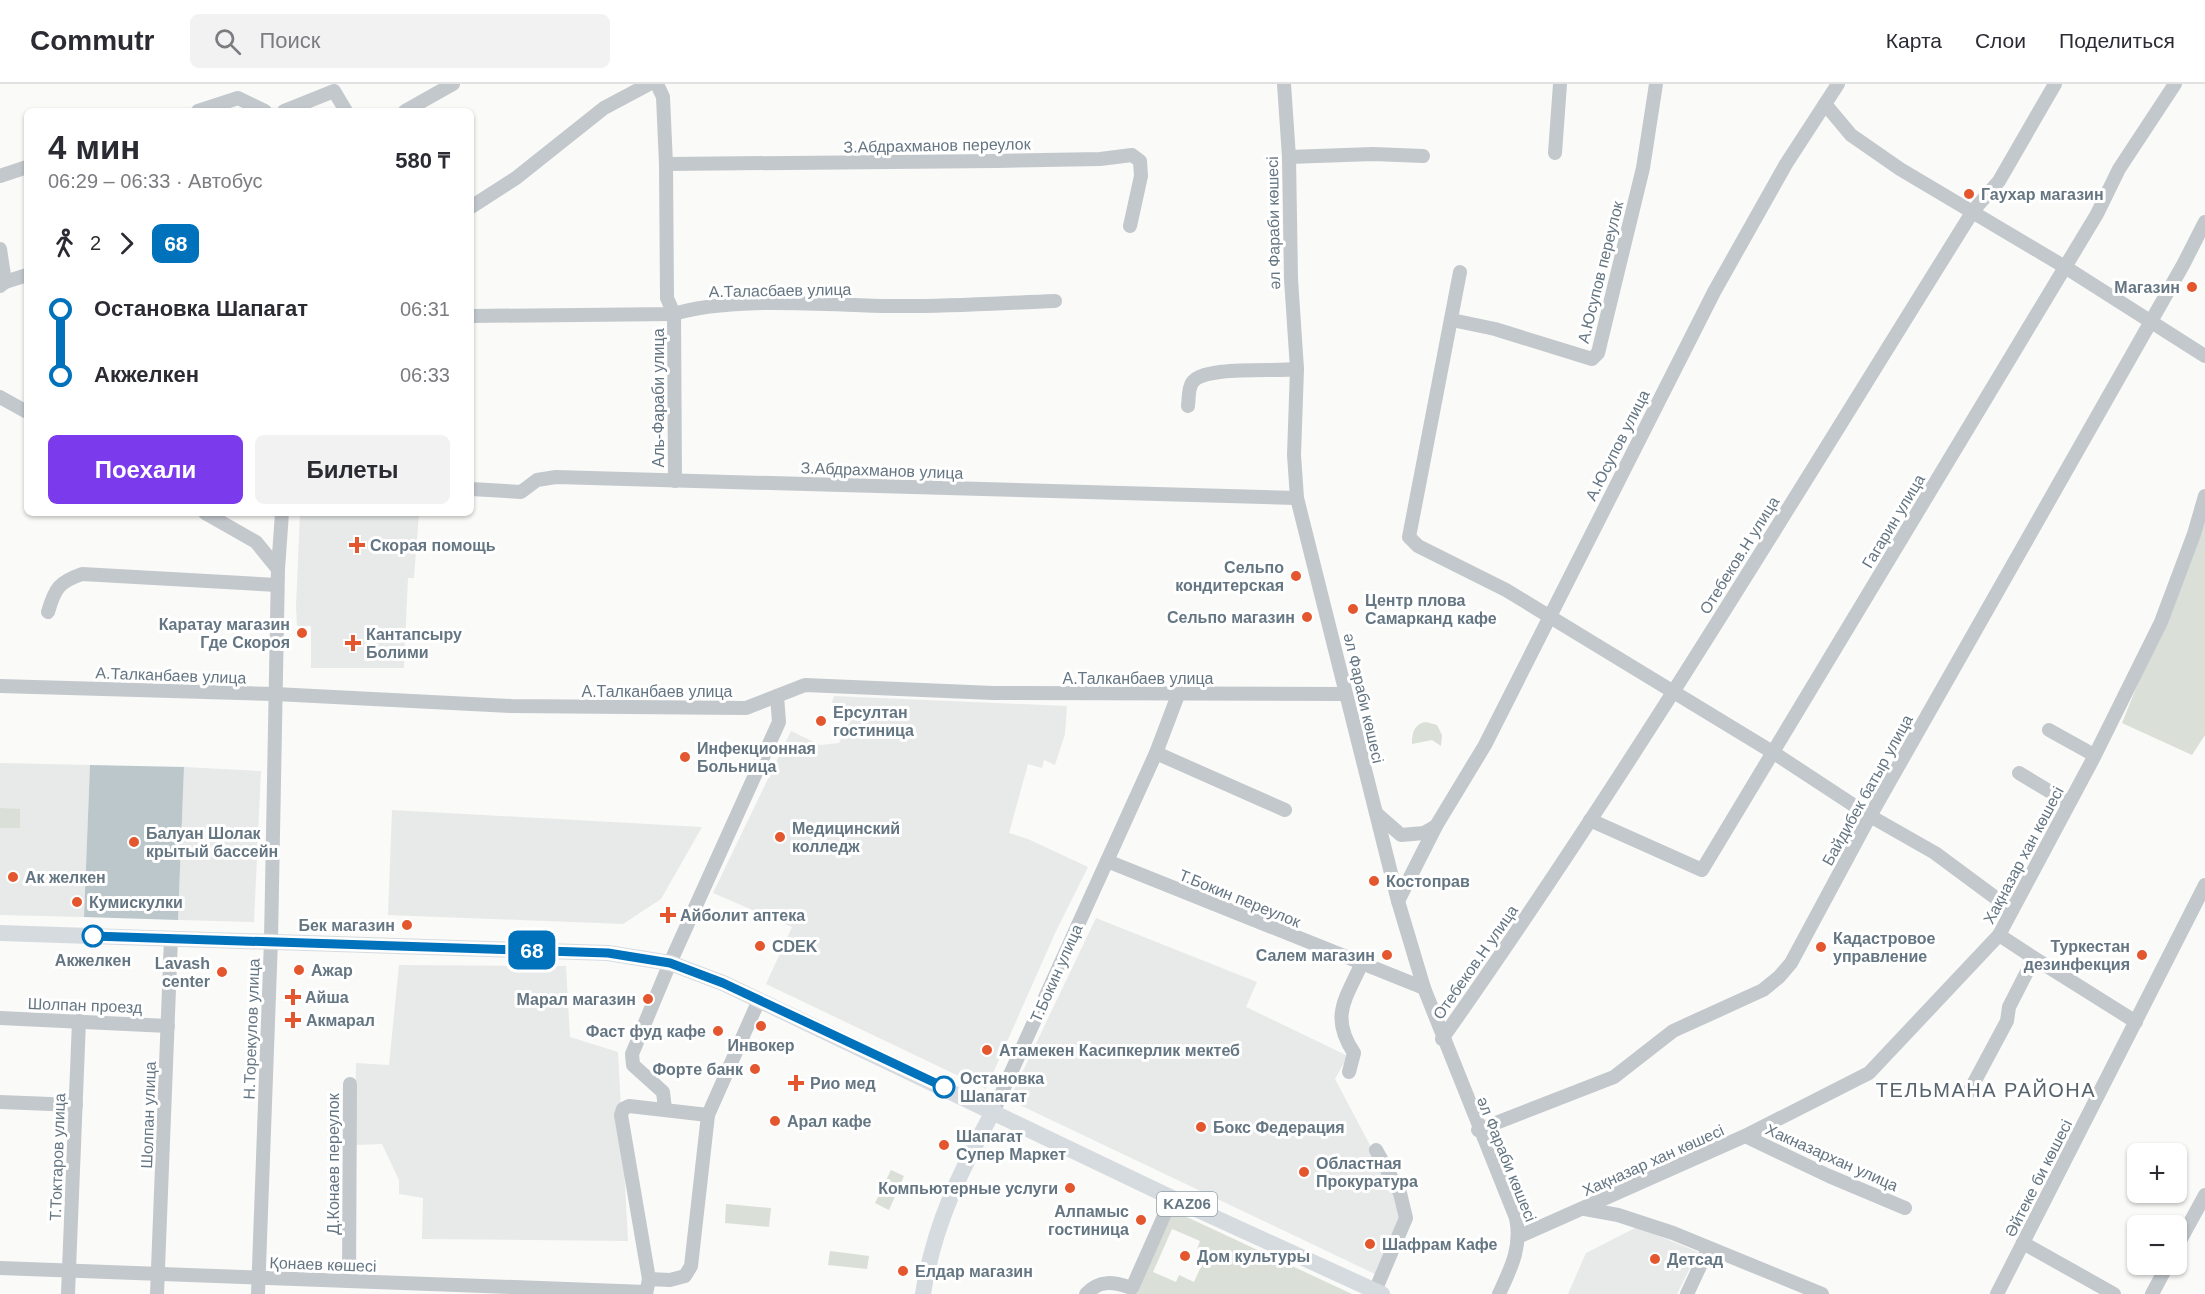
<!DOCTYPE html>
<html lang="ru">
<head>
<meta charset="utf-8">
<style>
  body { margin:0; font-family:Arial,sans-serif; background:#f2f2f3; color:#2b2b33; height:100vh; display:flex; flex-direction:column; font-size:22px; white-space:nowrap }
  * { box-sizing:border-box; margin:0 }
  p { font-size:20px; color:#7c7c81 }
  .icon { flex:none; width:33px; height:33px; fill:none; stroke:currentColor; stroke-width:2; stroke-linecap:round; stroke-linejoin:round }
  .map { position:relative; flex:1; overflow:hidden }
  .sheet { position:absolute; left:24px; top:24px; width:450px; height:408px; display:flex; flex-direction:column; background:#fff; border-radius:9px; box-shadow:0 2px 4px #0004 }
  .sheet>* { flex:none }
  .badge { padding:0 12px; border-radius:9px; font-size:21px; line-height:39px }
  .tools { position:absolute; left:2127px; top:1059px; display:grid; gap:12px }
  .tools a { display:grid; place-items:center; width:60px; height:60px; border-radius:9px; background:#fff; box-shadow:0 2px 4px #0004; font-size:30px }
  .map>.badge { position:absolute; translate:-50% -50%; box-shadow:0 0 0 3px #fff }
  .legs { display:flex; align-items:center; gap:9px; height:66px; padding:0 24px; font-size:20px }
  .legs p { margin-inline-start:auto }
  .overview { display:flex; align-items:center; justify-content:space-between; height:102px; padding:0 24px }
  h1 { font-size:33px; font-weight:700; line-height:45px }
  .button { display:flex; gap:12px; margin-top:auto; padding:12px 24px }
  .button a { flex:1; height:69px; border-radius:9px; background:#7c3aed; color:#fff; font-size:24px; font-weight:700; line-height:69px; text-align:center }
  .button a+a { background:#f2f2f3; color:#2b2b33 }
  ul { padding:0 24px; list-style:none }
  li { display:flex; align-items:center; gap:21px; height:66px; font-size:22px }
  li i { display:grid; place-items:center; width:9px; height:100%; margin:0 8px; background:currentColor }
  li i::after { content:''; width:15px; height:15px; margin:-8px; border:4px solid; border-radius:50%; background:#fff }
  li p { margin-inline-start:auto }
  li:first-child i { background:linear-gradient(#0000 50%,currentColor 0) }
  li:last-child i { background:linear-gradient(currentColor 50%,#0000 0) }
  header { display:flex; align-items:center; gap:36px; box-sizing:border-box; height:84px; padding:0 30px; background:#fff; border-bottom:2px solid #e1e1e2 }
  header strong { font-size:28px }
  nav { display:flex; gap:33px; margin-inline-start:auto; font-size:21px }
  .search { width:420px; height:54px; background:#f2f2f3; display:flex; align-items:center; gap:15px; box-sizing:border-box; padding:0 21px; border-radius:9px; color:#7c7c81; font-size:22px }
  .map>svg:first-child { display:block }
  .built { fill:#e8e9e9 }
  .green { fill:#dadfd7; fill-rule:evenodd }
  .water { fill:#bbc7cb }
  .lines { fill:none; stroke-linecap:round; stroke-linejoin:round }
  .minor { stroke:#c3c8cc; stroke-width:14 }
  .major { stroke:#d6dbdf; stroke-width:16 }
  .line-1-casing { stroke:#fff; stroke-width:14 }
  .line-1 { stroke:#0072bc; stroke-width:9 }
  .poi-dot { fill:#e4572e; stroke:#fff; stroke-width:2 }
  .stop-1-dot { fill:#fff; stroke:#0072bc; stroke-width:3 }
  .labels { text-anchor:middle; stroke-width:6; stroke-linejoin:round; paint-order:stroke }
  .shield { fill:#fff; stroke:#939fa8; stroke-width:1.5 }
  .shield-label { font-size:15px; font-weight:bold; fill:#657683 }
  .street-label { font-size:16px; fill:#657683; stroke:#fff }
  .poi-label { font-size:16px; font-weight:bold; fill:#657683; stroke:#fff; text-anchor:start }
  .stop-label { font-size:16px; font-weight:bold; fill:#657683; stroke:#fff }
  .quarter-label { font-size:20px; letter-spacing:1.5px; fill:#57646e; stroke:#fff }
</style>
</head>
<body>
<header>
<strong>Commutr</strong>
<div class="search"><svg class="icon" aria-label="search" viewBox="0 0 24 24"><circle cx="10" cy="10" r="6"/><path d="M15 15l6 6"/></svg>Поиск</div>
<nav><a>Карта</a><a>Слои</a><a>Поделиться</a></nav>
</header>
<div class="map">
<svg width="2205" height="1210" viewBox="0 0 2205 1210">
  <rect width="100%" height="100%" fill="#fafaf8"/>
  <!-- built -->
  <g class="built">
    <polygon points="300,429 419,429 414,494 408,494 404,584 311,584 311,542 297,542 296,522"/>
    <polygon points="834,612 1067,622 1065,650 1055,681 1044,676 1042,684 1028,680 1009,749 1028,755 1088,783 1057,845 986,1005 766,900 792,843 713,809 791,647 820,661 839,659 853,631 832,618"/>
    <polygon points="0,679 90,681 84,833 0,831"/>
    <polygon points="184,683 261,687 254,838 178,836"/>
    <polygon points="392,726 702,743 661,815 623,840 388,831"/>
    <polygon points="1096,834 1257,898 1246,923 1348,972 1335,995 1398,1114 1402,1137 1377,1191 1009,1016"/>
    <polygon points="399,881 566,882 570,953 618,968 628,1157 422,1155 423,1114 399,1110 399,1096 382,1060 354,1061 356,979 389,981"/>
    <polygon points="1637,1143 1698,1168 1677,1210 1568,1210 1586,1169"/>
  </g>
  <!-- green -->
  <g class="green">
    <polygon points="2205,433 2205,651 2192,671 2122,639"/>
    <path d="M1426,638l11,3 5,10 -1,11 -9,-6 -20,4c0,-11 2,-20 14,-22z"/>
    <polygon points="0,724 20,725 20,744 0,744"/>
    <polygon points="891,1086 904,1092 889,1126 875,1119"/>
    <polygon points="726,1120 771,1124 769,1143 725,1139"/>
    <path d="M1174,1127l178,83h-216zM1172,1145l28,12 -3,8 10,4 -13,29 -15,-7 -3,7 -23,-10z"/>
    <polygon points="830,1167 869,1172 867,1185 828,1181"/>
  </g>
  <!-- water -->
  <polygon class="water" points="90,681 184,683 178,836 84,833"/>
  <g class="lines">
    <!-- minor -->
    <g class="minor">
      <polyline points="657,0 663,13 666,80 667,214 674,230 675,397"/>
      <path d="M1284,0l5,73 2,122 6,90 -3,86 3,43 101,403 26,87 92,230c6,29 -5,50 -17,76"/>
      <polyline points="1825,20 1851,51 1900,85 2065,183 2205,272"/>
      <polyline points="198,27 238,14 265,27"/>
      <polyline points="284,27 334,7 346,27"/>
      <polyline points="405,27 453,0"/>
      <polyline points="1555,69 1560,0"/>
      <polyline points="1289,73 1373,70 1423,72"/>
      <polyline points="666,80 996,77 1100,75 1132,71 1140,77 1141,92 1130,142"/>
      <polyline points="0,92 27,83"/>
      <polyline points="471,123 516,94 604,24 649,0"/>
      <polyline points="0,165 5,198 0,202"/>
      <polyline points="1460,188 1409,453 1418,462 1506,506 1774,669 1870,732 1935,769 2012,826"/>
      <polyline points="5,198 27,191"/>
      <path d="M471,232l203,-2c56,-18 154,-9 215,-8 56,1 111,-3 166,-5"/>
      <polyline points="1452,236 1495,245 1592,275 1598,269 1643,84 1656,0"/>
      <polyline points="0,313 27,328"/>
      <path d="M1188,322c1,-7 0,-17 4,-23 10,-18 84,-11 105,-14"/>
      <polyline points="471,405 521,408 537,396 556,393 1297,414"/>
      <polyline points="205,429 256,458 278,485"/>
      <path d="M48,528c7,-24 11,-30 34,-38l195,11"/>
      <polyline points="0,602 275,610 511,622 746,624 805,601 993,609 1345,610"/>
      <polyline points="2049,646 2094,671"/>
      <polyline points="1156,669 1285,726"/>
      <polyline points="2019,689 2069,719"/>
      <polyline points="1377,730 1401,751 1424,749 1436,742"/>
      <polyline points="1590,736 1702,786 2097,130 2119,85 2175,0"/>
      <polyline points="1107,777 1424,904"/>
      <polyline points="1398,817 1436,742 1485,661 1714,208 1786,80 1838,0"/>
      <polyline points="1999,851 2034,874"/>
      <polyline points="0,934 168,942"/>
      <path d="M1442,955c189,-268 357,-550 531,-828l26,-30 56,-97"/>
      <path d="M1349,988l5,-19c-24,-36 -9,-53 7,-88"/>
      <polyline points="1969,1008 2007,937 2009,923 2034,874 2136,938"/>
      <polyline points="0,1018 76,1021"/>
      <polyline points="665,1025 663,1008 633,981 632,970 670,879 779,638 777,612"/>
      <polyline points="994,1026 1156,669 1178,611"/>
      <polyline points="1478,1046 1614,993 1673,947 1763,906 1779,893 1791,879 1870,732 2183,181 2205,138"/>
      <polyline points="1745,1052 1829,1092 1905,1124"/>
      <polyline points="1585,1125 1618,1131 1673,1149 1822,1210"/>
      <polyline points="1520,1152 1745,1052 1869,989 1999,851 2093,675 2161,538 2194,450 2205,412"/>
      <polyline points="2023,1159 2114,1210"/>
      <polyline points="2176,1164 2205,1111"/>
      <polyline points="0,1184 646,1208"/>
      <polyline points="649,1195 621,1031 623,1025 629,1022 708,1031"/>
      <polyline points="349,1197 350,1000"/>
      <polyline points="1375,1207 1406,1134 1400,1109 1376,1066"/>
      <polyline points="68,1210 79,937"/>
      <polyline points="157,1210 171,854"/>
      <polyline points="258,1210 271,856 278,485 282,429"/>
      <polyline points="646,1210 649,1195 670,1196 685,1192 691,1182 708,1031 759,916"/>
      <path d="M1086,1210c14,-15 28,-12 46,-6l40,-90"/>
      <polyline points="1687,1210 1708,1165"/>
      <polyline points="1997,1210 2205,801"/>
      <polyline points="2152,1210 2168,1180"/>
    </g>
    <!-- major -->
    <g class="major">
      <polyline points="0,849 608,869 670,879 723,899 1172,1114 1382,1210"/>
      <path d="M923,1210c11,-70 37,-122 71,-184"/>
    </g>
  </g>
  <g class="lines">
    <defs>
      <polyline id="line-1" points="93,852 608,869 670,879 723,899 944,1003"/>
    </defs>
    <!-- line-1 casing -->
    <use href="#line-1" class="line-1-casing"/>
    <!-- line-1 -->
    <use href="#line-1" class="line-1"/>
  </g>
  <!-- markers -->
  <g class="poi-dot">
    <circle cx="1969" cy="110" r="6"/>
    <circle cx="2192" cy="203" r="6"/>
    <path d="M354 452h6v6h6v6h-6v6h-6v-6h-6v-6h6z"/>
    <circle cx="1296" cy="492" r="6"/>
    <circle cx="1353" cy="525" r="6"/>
    <circle cx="1307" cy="533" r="6"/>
    <circle cx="302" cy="549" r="6"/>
    <path d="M350 550h6v6h6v6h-6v6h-6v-6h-6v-6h6z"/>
    <circle cx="821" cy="637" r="6"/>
    <circle cx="685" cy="673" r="6"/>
    <circle cx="780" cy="753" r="6"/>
    <circle cx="134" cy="758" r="6"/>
    <circle cx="13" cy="793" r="6"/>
    <circle cx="1374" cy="797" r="6"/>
    <circle cx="77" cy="818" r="6"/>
    <path d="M665 822h6v6h6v6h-6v6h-6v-6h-6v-6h6z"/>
    <circle cx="407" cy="841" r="6"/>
    <circle cx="760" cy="862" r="6"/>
    <circle cx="1821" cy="863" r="6"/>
    <circle cx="1387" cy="871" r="6"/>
    <circle cx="2142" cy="871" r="6"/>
    <circle cx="299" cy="886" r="6"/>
    <circle cx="222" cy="888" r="6"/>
    <path d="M290 904h6v6h6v6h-6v6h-6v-6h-6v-6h6z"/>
    <circle cx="648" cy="915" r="6"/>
    <path d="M290 927h6v6h6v6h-6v6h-6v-6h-6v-6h6z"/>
    <circle cx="761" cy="942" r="6"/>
    <circle cx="718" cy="947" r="6"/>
    <circle cx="987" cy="966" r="6"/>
    <circle cx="755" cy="985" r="6"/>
    <path d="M793 990h6v6h6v6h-6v6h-6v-6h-6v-6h6z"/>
    <circle cx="775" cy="1037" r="6"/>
    <circle cx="1201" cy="1043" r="6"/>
    <circle cx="944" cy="1061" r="6"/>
    <circle cx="1304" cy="1088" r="6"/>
    <circle cx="1070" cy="1104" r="6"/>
    <circle cx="1141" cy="1136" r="6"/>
    <circle cx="1370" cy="1160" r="6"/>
    <circle cx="1185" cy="1172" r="6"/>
    <circle cx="1655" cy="1175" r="6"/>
    <circle cx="903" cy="1187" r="6"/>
  </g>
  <g class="stop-1-dot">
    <circle cx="93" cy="852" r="10"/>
    <circle cx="944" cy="1003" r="10"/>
  </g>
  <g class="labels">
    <!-- shield labels -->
    <rect class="shield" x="1157" y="1108" width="60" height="24" rx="4.5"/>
    <g class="shield-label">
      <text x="1187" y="1125">KАZ06</text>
    </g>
    <!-- street labels -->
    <g class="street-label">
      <text transform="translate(937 61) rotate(-1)" y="6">З.Абдрахманов переулок</text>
      <text transform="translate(1273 139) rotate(-91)" y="6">әл Фараби көшесі</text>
      <text transform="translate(1600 188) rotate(-76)" y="6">А.Юсупов переулок</text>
      <text transform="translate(780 206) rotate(-1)" y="6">А.Таласбаев улица</text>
      <text transform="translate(658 314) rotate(-90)" y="6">Аль-Фараби улица</text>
      <text transform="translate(1617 361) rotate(-63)" y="6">А.Юсупов улица</text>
      <text transform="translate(882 386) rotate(2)" y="6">З.Абдрахманов улица</text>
      <text transform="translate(1893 437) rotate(-59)" y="6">Гагарин улица</text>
      <text transform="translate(1739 471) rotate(-58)" y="6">Отебеков.Н улица</text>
      <text transform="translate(171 591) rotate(2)" y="6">А.Талканбаев улица</text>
      <text x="1138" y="600">А.Талканбаев улица</text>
      <text x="657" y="613">А.Талканбаев улица</text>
      <text transform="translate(1364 614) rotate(77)" y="6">әл Фараби көшесі</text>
      <text transform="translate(1867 706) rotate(-61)" y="6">Байдибек батыр улица</text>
      <text transform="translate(2023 771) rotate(-62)" y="6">Хақназар хан көшесі</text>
      <text transform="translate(1240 814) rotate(22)" y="6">Т.Бокин переулок</text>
      <text transform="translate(1475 878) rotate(-55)" y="6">Отебеков.Н улица</text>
      <text transform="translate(1056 889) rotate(-66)" y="6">Т.Бокин улица</text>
      <text transform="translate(85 921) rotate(2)" y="6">Шолпан проезд</text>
      <text transform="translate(251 945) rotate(-88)" y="6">Н.Торекулов улица</text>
      <text transform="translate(148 1031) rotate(-88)" y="6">Шолпан улица</text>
      <text transform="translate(57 1073) rotate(-88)" y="6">Т.Токтаров улица</text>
      <text transform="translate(1832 1073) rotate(24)" y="6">Хакназархан улица</text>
      <text transform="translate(1507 1075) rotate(68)" y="6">әл Фараби көшесі</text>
      <text transform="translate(1653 1076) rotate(-24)" y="6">Хақназар хан көшесі</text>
      <text transform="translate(333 1080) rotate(-90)" y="6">Д.Конаев переулок</text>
      <text transform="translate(2038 1094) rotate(-63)" y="6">Әйтеке би көшесі</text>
      <text transform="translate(323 1180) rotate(2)" y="6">Қонаев көшесі</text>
    </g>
    <!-- poi labels -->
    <g class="poi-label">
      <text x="1981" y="116">Гаухар магазин</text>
      <text x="2180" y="209" text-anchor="end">Магазин</text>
      <text x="370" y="467">Скорая помощь</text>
      <text x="1284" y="489" text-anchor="end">Сельпо<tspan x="1284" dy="18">кондитерская</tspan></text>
      <text x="1365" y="522">Центр плова<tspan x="1365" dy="18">Самарканд кафе</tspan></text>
      <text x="1295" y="539" text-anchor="end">Сельпо магазин</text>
      <text x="290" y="546" text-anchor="end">Каратау магазин<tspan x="290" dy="18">Где Скороя</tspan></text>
      <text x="366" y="556">Кантапсыру<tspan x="366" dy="18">Болими</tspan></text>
      <text x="833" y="634">Ерсултан<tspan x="833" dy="18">гостиница</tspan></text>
      <text x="697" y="670">Инфекционная<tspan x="697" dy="18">Больница</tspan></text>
      <text x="792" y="750">Медицинский<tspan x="792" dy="18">колледж</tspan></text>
      <text x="146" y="755">Балуан Шолак<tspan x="146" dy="18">крытый бассейн</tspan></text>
      <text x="25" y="799">Ак желкен</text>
      <text x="1386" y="803">Костоправ</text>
      <text x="89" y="824">Кумискулки</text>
      <text x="680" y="837">Айболит аптека</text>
      <text x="395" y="847" text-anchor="end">Бек магазин</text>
      <text x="1833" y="860">Кадастровое<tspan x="1833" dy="18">управление</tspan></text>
      <text x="772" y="868">CDEK</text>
      <text x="2130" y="868" text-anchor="end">Туркестан<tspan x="2130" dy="18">дезинфекция</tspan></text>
      <text x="1375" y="877" text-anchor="end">Салем магазин</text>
      <text x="210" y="885" text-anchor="end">Lavash<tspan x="210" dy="18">center</tspan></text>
      <text x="311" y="892">Ажар</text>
      <text x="305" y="919">Айша</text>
      <text x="636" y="921" text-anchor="end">Марал магазин</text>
      <text x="306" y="942">Акмарал</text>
      <text x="706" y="953" text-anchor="end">Фаст фуд кафе</text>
      <text x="761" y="967" text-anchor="middle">Инвокер</text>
      <text x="999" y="972">Атамекен Касипкерлик мектеб</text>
      <text x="743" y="991" text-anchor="end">Форте банк</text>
      <text x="810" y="1005">Рио мед</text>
      <text x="787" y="1043">Арал кафе</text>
      <text x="1213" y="1049">Бокс Федерация</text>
      <text x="956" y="1058">Шапагат<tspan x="956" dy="18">Супер Маркет</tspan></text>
      <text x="1316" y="1085">Областная<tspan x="1316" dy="18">Прокуратура</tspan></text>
      <text x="1058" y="1110" text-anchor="end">Компьютерные услуги</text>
      <text x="1129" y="1133" text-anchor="end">Алпамыс<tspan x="1129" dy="18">гостиница</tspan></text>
      <text x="1382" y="1166">Шафрам Кафе</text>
      <text x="1197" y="1178">Дом культуры</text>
      <text x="1667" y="1181">Детсад</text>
      <text x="915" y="1193">Елдар магазин</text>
    </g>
    <!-- stop labels -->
    <g class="stop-label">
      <text x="93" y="882">Акжелкен</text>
      <text x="960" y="1000" text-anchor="start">Остановка<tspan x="960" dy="18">Шапагат</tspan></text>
    </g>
    <!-- quarter labels -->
    <g class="quarter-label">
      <text x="1986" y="1013">ТЕЛЬМАНА РАЙОНА</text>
    </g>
  </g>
</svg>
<div class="tools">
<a>+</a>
<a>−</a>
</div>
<b class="badge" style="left:532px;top:866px;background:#0072bc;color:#fff">68</b>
<section class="sheet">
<div class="overview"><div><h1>4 мин</h1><p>06:29 – 06:33 · Автобус</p></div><b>580 ₸</b></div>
<div class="legs"><svg class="icon" aria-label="walk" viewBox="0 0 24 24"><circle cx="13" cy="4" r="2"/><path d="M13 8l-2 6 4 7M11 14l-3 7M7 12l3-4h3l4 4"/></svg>2<svg class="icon" aria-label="forward" viewBox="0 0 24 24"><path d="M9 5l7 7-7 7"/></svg><b class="badge" style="background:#0072bc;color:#fff">68</b></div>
<ul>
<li><i style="color:#0072bc"></i><b>Остановка Шапагат</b><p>06:31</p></li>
<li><i style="color:#0072bc"></i><b>Акжелкен</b><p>06:33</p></li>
</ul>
<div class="button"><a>Поехали</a><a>Билеты</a></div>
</section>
</div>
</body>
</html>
